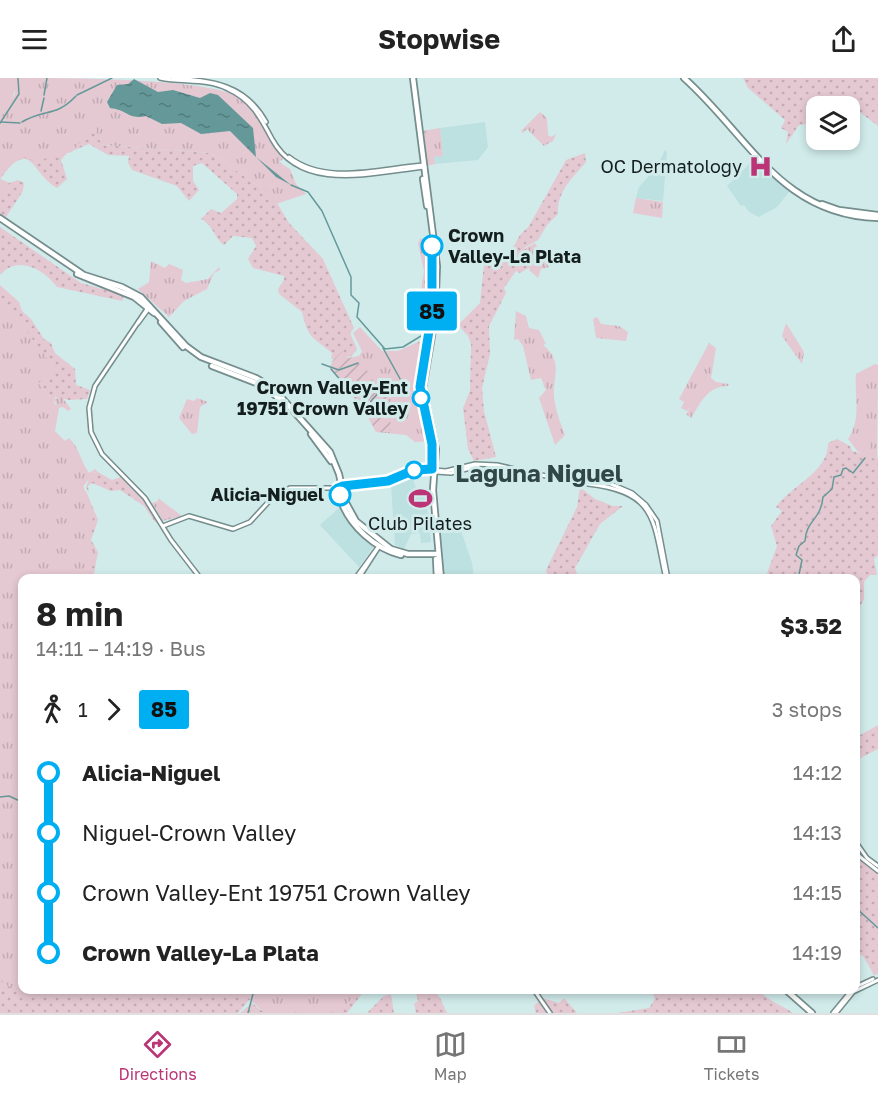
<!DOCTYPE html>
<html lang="en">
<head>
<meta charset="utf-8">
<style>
  body { margin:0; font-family:"Golos Text",sans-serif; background:#f6f6f6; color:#222; height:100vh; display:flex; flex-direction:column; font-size:22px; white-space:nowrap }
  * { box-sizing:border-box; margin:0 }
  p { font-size:20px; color:#767676 }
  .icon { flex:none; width:33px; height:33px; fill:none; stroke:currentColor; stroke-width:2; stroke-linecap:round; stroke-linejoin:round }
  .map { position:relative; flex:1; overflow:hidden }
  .side { position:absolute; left:18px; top:496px; width:842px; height:420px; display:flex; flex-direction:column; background:#fff; border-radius:12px; box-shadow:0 3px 9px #0003 }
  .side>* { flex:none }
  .badge { padding:0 12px; border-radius:4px; font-size:21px; line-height:39px }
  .controls { position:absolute; left:806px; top:18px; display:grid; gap:12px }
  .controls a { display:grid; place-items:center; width:54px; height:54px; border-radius:12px; background:#fff; box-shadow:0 3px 9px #0003; font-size:30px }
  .map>.badge { position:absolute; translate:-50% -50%; box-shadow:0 0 0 3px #fff }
  .legs { display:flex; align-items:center; gap:9px; height:66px; padding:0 18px; font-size:20px }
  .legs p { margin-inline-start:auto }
  .head { display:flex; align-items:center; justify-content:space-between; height:102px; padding:0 18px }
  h1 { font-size:33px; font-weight:700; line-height:45px }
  ul { padding:0 18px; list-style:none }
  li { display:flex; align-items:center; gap:21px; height:60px; font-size:22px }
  li i { display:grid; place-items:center; width:9px; height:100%; margin:0 8px; background:currentColor }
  li i::after { content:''; width:15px; height:15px; margin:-8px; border:4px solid; border-radius:50%; background:#fff }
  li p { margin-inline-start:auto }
  li:first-child i { background:linear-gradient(#0000 50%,currentColor 0) }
  li:last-child i { background:linear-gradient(currentColor 50%,#0000 0) }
  header { display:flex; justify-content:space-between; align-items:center; height:78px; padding:0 18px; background:#fff; font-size:27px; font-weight:700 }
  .tab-bar { display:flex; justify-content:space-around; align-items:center; height:84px; border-top:2px solid #e0e0e0; background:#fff; font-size:16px; color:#767676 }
  .tab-bar a { display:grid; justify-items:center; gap:3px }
  .tab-bar .current { color:#ba3476 }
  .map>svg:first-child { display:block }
  .built { fill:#bde0e0 }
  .grass { fill:url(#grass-dots) }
  .park { fill:url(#park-tufts) }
  .garden { fill:url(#garden-furrows) }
  .pitch { fill:#e4c8d2 }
  .water { fill:url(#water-ripples) }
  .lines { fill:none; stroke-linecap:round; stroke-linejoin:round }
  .stream { stroke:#659999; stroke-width:1.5 }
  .secondary-casing { stroke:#758d8d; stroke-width:6 }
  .primary-casing { stroke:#758d8d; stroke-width:8 }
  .secondary { stroke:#fff; stroke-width:3 }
  .primary { stroke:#fff; stroke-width:4.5 }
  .line-1-casing { stroke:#fff; stroke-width:14 }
  .line-1 { stroke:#00aff2; stroke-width:9 }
  .stop-1-dot { fill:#fff; stroke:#00aff2; stroke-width:3 }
  .labels { text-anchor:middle; stroke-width:6; stroke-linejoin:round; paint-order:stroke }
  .poi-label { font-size:18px; fill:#141e1e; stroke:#d1ebeb; text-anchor:end }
  .stop-label { font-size:18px; font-weight:bold; fill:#141e1e; stroke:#d1ebeb; text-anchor:end }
  .district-label { font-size:24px; font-weight:bold; fill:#314747; stroke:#d1ebeb }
</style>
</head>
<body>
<header><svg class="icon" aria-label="menu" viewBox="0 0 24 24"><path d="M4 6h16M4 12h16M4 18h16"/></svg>Stopwise<svg class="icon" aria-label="share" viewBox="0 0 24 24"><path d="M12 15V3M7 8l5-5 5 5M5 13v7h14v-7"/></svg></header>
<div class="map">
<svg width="878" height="935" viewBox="0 0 878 935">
  <defs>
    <pattern id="grass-dots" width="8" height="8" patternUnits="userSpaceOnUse" patternTransform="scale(1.5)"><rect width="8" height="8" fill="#e4c8d2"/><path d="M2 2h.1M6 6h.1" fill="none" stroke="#c3abb4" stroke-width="1.8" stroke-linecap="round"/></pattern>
    <pattern id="park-tufts" width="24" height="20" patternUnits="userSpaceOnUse" patternTransform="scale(1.5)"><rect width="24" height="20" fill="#e4c8d2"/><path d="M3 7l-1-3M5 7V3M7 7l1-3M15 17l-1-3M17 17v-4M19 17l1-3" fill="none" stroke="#c3abb4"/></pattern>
    <pattern id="garden-furrows" width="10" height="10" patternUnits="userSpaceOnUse" patternTransform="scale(1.5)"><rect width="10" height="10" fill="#e4c8d2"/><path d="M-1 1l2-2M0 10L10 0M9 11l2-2" fill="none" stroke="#c3abb4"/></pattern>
    <pattern id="water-ripples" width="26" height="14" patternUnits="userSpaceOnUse" patternTransform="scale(1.5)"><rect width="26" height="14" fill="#659999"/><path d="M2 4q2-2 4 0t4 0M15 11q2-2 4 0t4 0" fill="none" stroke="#527c7c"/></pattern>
  </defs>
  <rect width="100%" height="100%" fill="#d1ebeb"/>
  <!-- built -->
  <g class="built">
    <polygon points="485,44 488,69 478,82 435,86 434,79 443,77 440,50"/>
    <polygon points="665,72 667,74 663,123 636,120 639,109 657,89"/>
    <polygon points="755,80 789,114 777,129 759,139 749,134 744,127 741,128 727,108"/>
    <polygon points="412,398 416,410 425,411 431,464 421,465 420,455 411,456 404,471 395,467 391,407"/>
    <polygon points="340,429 352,447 374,468 359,489 320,447"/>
    <polygon points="461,453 472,485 474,500 443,501 438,456"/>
  </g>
  <!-- grass -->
  <g class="grass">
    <path d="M743,0h135v48c-16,-12 -30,-26 -52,-23v3h-10v21l-7,-3 -10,1 -13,19 2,-12 -7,-4 4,-8 -37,-32z"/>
    <path d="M104,35l-8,18 7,14 108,8 43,30 16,8 19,32 34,36 31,69 -4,5 7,16 -5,7 -21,3 1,-6c-20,-17 -24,-14 -30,-41l-23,-18 -1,-5 6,-9v-4l-31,-8 -5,-9 8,-13 -4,-8 -19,-2 -9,9c-10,-7 -10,-19 -23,-26l10,-10 10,4 16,-14v-5l-35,-31 -9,3v15l6,9 -10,11 -12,-15 -45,-16 -4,-7 1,-7 -21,-1 -19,-11 -22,9 -6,7 6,19 -10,9c-27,-15 -25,-52 -57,-9l9,4 9,-3 6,3 -1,8 -17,26 -6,-3v-63z"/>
    <path d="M585,75l1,9c-14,17 -29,29 -28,52l-11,11 -9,15 -14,8 6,19 -10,6 -4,-2 -12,17 2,5 -17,33 1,28 -8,34 2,23 12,46 -22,4 -6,-12 -5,-41 7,-17 1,-47 -3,-8 -8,-9v-4l20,-20 4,-39 24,-8 12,-21 9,-9 37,-66z"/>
    <path d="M0,149l81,56 43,12 -2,6 -65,-14c-14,-19 -40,-32 -57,-12z"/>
    <polygon points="0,207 19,224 22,233 31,241 44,261 51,265 55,275 75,291 76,307 90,312 87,321 69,322 55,319 54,325 58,330 54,354 77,378 87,395 98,394 112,402 121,399 141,418 158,443 155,444 144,428 120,412 111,413 92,405 88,408 89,415 86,409 89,401 81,411 86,413 98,442 91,462 98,474 93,501 22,501 22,912 365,912 347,935 240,935 252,925 262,933 264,926 255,919 248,923 238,935 0,935"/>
    <path d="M837,361l13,7 2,5 26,7v97l-4,4 3,16h-7l-6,7v17l-9,17v-37h-90l12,-33 -6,-20 11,-15 -6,-4c15,-21 53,-35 52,-64z"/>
    <polygon points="580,409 595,421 613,428 623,428 600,446 575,490 579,501 548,501 546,492 577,429"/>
    <polygon points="878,647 878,671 855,683 855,660"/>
    <polygon points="855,773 858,779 878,795 878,896 874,897 863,878 855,874"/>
    <polygon points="415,912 432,912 439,918 447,935 416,935 414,926 418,923"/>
    <path d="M651,912h107c12,12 22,14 35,23h-176l32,-5 6,-9z"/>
    <polygon points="391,916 394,935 367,935 384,918"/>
    <polygon points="542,920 559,925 564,920 577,935 536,935 534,928"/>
  </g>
  <!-- park -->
  <g class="park">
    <path d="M15,0c51,0 184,0 223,18 23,15 28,43 46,62l-5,4 11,7 6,15 10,10 -30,10 -7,-13 -15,-8 -43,-30 -108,-8 -7,-9 1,-14 -25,30 -36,9 -11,-3 -12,4 -13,17 9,4 -9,17v-85l15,-21z"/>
    <polygon points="540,34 547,40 548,57 551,59 556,56 553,63 544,68 527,51 523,55 521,53"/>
    <polygon points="440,50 443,78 434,79 435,86 426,88 422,53"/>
    <polygon points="636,120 663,124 662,140 633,135"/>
    <polygon points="428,160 432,189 426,252 415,251 424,193 418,165 420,161"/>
    <polygon points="535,165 549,189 541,191 538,200 529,192 530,182 524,171"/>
    <polygon points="151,183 165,190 169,186 183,192 181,202 186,205 208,201 219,189 220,192 214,195 207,211 184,223 169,239 138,211 149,204"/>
    <path d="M0,218l56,74 -18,12 9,17 10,8 -3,-8 8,-2 9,12 -3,2 -5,-4 -4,1 -4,23 10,10 4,-3c10,9 12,24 20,35l6,-4 3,3h-4l-11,13c3,11 11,25 10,37 -1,15 -8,16 4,31l-9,26h-66v402l-8,10 -14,-12z"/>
    <path d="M516,233l10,5 3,12 10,2 7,14 -3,1c23,18 7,35 12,58 2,11 6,22 10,32l-10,10 -16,-47 7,-8 -5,-12 -10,2 -8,-34 -5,-7 -4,1z"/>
    <polygon points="597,239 601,246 619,248 628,254 626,263 596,260 593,241"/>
    <polygon points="786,245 804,274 802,286 782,258"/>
    <polygon points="360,249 382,273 398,273 425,261 418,306 429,363 415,364 406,357 376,354 365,333 330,290 333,282 343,273 348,280 359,278 362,273 353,255"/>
    <path d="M709,265l7,5 -5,30 5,4 13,2 -1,2c-21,0 -27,17 -37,32l-5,-4 5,-8 -4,5 -6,-3 3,-6 -5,-3z"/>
    <path d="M875,286l3,1 -1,95 -19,-8 -10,-13c14,-21 6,-42 8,-65z"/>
    <polygon points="197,320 208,324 200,329 197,355 192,356 179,340 187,321 194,323"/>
    <polygon points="158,420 182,438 163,443 152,425 158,423"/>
    <polygon points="239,912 359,912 339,935 265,935"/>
  </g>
  <!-- garden -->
  <polygon class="garden" points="343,273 348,280 361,278 359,286 371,296 374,307 385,312 391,329 390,354 376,354 365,333 330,290 333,282"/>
  <!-- pitch -->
  <g class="pitch">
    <path d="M0,0h15c3,15 -6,26 -15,37z"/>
    <polygon points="412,268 419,279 403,288 396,277"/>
    <polygon points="854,359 871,360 870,376 858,372"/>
  </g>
  <!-- water -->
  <path class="water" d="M134,1l24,13 15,-2 27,8 10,-5 8,2 35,33 3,29 35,28 -15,-8 -46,-46 -29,3 -20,-11 -19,1 -16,-8c-18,4 -18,-6 -36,-8l-3,-6 10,-17 11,-1z"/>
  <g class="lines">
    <!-- stream -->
    <g class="stream">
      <polyline points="44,17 47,0"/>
      <polyline points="77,17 112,0"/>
      <polyline points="41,33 44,20"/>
      <polyline points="1,44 20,45"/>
      <path d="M22,44c23,-14 33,-4 54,-26"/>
      <polyline points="0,45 19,16 18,0"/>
      <polyline points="291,107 308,114 322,133 351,199 351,217 359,225 357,239 385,271 403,269 421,258"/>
      <polyline points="383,270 404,308"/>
      <polyline points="322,286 339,292 358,285"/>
      <polyline points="331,291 347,310"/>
      <polyline points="359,311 367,311 373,306"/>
      <polyline points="368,332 371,323 381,312"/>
      <path d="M798,501l4,-19 -6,-5 3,-9 6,-5c1,-21 16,-21 18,-44l9,-8 2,-12 7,-2 2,-6 3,-1 7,5 12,-15"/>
      <polyline points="0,719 9,718 22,724"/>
      <polyline points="855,829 878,850"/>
      <polyline points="248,935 254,912"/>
    </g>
    <defs>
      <g id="secondary">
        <path d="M160,0c23,5 46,0 68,11 23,10 33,29 44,50 30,55 103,33 153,28"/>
        <path d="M173,0c39,3 72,6 93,44"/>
        <path d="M289,79c37,29 92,11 135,8"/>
        <polyline points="147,231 95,308 89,330 91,354 102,376 145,420 171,462 201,501"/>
        <polyline points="138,245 149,230"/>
        <path d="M588,406c70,8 65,37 78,95"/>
        <polyline points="342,410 385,406 421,393 451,395 478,388"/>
        <polyline points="163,448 189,438 233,451 250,444 273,419 290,410 338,410 388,403 421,391 446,393 475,386 497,387 555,400 611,406 632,415 646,427 657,443 668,501"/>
        <polyline points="355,501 379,468"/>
        <polyline points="358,501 378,470"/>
        <polyline points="855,763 867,780 878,788"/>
        <polyline points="855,775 878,793"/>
        <polyline points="860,907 873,901"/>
        <polyline points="534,912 550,935"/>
        <polyline points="833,935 852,912"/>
        <polyline points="836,935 853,914 878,902"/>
      </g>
      <g id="primary">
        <polyline points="413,0 437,188 435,240 423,310 436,371 433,412 441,501"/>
        <path d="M684,0c65,58 96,137 194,140"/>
        <polyline points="423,101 427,128"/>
        <polyline points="822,126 839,132 878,137"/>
        <polyline points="0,140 84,197 122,209 141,219 186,268 201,279 256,300 273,310 330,374 339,396 345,423 356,443 391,471 408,476 438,476"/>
        <polyline points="77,196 134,219 154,235"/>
        <polyline points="161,244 183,269"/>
        <polyline points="428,259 433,208"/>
        <polyline points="212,288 264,308 284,325"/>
        <polyline points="422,289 425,270"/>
        <polyline points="424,333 432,362"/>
        <polyline points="311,356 331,383"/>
        <path d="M341,423c9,25 34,48 60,54"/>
        <polyline points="436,481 437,501"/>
        <polyline points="786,912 812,935"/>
      </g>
    </defs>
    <!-- secondary casing -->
    <use href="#secondary" class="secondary-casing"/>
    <!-- primary casing -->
    <use href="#primary" class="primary-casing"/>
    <!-- secondary -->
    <use href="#secondary" class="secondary"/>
    <!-- primary -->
    <use href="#primary" class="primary"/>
  </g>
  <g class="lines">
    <defs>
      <polyline id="line-1" points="340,417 338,410 343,408 388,403 414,392 432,391 432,366 420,309 432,234 432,168"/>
    </defs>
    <!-- line-1 casing -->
    <use href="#line-1" class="line-1-casing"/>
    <!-- line-1 -->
    <use href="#line-1" class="line-1"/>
  </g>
  <!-- icons -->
  <defs>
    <symbol id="hospital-bare" viewBox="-9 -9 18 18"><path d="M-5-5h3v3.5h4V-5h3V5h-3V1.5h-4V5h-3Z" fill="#ba3476" stroke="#d1ebeb" stroke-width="2.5" paint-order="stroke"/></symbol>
    <symbol id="stadium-bare" viewBox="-9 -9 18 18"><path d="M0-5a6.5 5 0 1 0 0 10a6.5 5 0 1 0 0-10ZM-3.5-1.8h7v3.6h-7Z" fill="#ba3476" stroke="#d1ebeb" stroke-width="2.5" paint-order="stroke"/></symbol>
  </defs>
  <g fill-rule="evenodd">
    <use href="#hospital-bare" x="744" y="72" width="33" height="33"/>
    <use href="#stadium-bare" x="404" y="404" width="33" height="33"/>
  </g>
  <!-- markers -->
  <g class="stop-1-dot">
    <circle cx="432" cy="168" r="10"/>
    <circle cx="421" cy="320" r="8"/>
    <circle cx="414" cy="392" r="8"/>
    <circle cx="340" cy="417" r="10"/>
  </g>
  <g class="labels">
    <!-- poi labels -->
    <g class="poi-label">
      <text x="742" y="95">OC Dermatology</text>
      <text x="420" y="452" text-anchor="middle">Club Pilates</text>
    </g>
    <!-- stop labels -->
    <g class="stop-label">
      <text x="448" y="164" text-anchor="start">Crown<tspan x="448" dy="21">Valley-La Plata</tspan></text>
      <text x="408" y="316">Crown Valley-Ent<tspan x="408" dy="21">19751 Crown Valley</tspan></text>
      <text x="324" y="423">Alicia-Niguel</text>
    </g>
    <!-- district labels -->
    <g class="district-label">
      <text x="539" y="404">Laguna Niguel</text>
    </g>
  </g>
</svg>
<div class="controls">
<a><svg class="icon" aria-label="layers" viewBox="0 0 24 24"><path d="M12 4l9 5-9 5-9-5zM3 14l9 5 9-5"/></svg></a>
</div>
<b class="badge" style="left:432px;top:233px;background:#00aff2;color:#111">85</b>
<section class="side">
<div class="head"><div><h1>8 min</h1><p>14:11 – 14:19 · Bus</p></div><b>$3.52</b></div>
<div class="legs"><svg class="icon" aria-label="walk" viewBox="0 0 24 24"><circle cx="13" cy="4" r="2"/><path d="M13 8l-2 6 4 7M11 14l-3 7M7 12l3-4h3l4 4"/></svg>1<svg class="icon" aria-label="forward" viewBox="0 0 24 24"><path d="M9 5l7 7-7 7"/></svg><b class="badge" style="background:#00aff2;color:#111">85</b><p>3 stops</p></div>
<ul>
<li><i style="color:#00aff2"></i><b>Alicia-Niguel</b><p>14:12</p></li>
<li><i style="color:#00aff2"></i><span>Niguel-Crown Valley</span><p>14:13</p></li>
<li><i style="color:#00aff2"></i><span>Crown Valley-Ent 19751 Crown Valley</span><p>14:15</p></li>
<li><i style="color:#00aff2"></i><b>Crown Valley-La Plata</b><p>14:19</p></li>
</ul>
</section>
</div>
<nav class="tab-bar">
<a class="current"><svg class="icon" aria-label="directions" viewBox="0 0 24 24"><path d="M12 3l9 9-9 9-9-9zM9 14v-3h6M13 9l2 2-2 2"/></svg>Directions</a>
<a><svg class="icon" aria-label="map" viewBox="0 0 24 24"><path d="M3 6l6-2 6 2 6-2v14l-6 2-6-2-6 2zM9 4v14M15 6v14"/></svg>Map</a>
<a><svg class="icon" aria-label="tickets" viewBox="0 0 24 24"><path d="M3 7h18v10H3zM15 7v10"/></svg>Tickets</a>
</nav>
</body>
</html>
